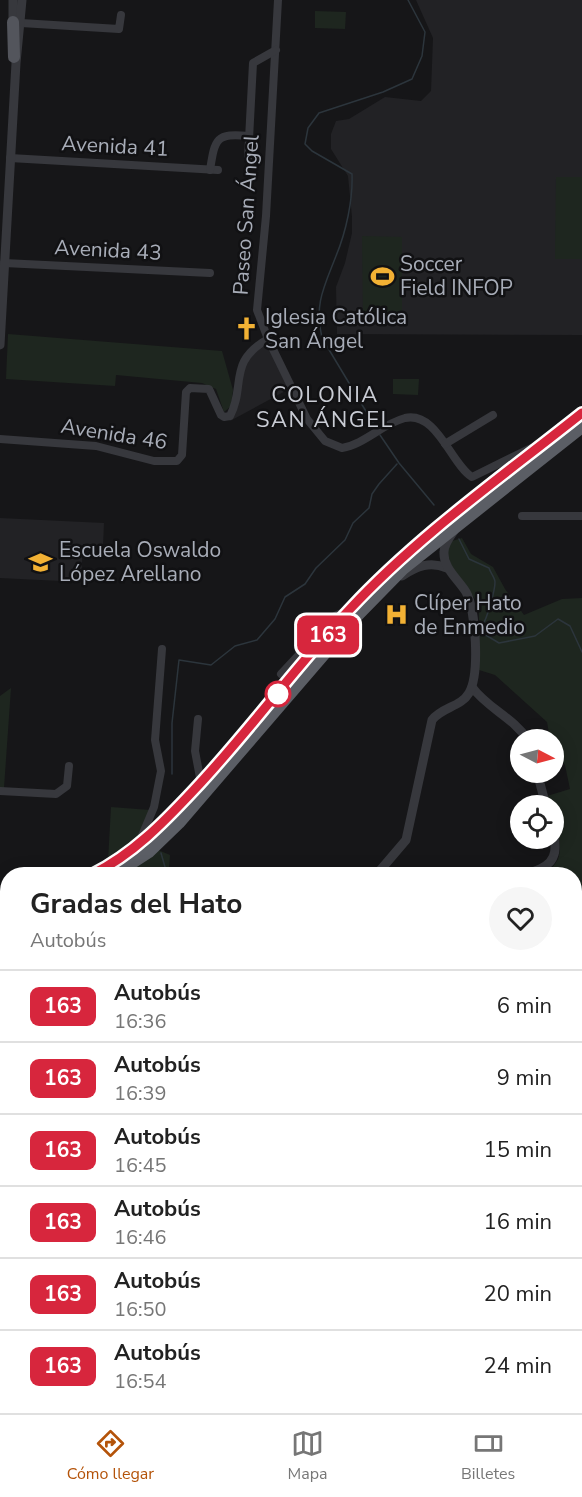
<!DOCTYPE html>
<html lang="es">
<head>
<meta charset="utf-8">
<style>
  body { margin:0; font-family:"Nunito Sans",sans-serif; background:#f6f6f6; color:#222; height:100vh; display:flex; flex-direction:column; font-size:22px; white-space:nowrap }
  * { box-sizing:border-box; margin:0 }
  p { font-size:20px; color:#767676 }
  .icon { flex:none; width:33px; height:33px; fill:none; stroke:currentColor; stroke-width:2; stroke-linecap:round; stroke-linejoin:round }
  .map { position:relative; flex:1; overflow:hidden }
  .drawer { position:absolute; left:0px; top:867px; width:582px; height:546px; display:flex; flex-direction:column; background:#fff; border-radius:24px 24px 0 0; box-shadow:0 3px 15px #0003 }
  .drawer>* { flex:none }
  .badge { padding:0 12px; border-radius:9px; font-size:21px; line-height:39px }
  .needle { width:39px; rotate:96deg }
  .controls { position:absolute; left:510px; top:729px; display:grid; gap:12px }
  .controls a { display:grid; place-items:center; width:54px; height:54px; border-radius:50%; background:#fff; box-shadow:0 3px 15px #0003; font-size:30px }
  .map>.badge { position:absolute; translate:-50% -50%; box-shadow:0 0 0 3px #fff }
  .round { display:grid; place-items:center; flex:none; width:63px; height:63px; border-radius:32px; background:#f6f6f6 }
  .summary { display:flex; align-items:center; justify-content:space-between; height:102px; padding:0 30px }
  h1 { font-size:28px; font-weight:700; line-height:45px }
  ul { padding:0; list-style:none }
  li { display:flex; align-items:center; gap:18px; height:72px; padding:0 30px; border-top:2px solid #e0e0e0 }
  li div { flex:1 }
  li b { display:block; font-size:22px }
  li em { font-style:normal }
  li .badge { min-width:66px; font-weight:700; text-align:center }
  .tab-bar { display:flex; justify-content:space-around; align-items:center; height:84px; border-top:2px solid #e0e0e0; background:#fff; font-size:16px; color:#767676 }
  .tab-bar a { display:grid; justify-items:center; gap:3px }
  .tab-bar .selected { color:#b45309 }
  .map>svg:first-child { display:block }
  .built { fill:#222225 }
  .green { fill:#1e261f }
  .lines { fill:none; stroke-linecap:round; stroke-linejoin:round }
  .stream { stroke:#2c353c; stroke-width:1.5 }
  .minor { stroke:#37383d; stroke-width:8 }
  .tertiary { stroke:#37383d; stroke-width:9 }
  .primary { stroke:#53555c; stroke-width:12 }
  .trunk { stroke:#5b5e65; stroke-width:12 }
  .line-casing { stroke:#fff; stroke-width:14 }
  .line { stroke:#d7263d; stroke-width:9 }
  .stop-dot { fill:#fff; stroke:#d7263d; stroke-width:3 }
  .labels { text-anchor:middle; stroke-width:5; stroke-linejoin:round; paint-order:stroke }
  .street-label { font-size:21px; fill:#a8adb8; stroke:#111113 }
  .poi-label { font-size:21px; fill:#a8adb8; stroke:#111113; text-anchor:start }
  .neighbourhood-label { font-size:22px; letter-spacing:1.5px; fill:#c9ccd4; stroke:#111113 }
</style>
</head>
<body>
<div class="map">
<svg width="582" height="1413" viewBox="0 0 582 1413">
  <rect width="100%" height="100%" fill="#161618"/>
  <!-- built -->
  <g class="built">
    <polygon points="416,0 582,0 582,335 337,334 336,287 345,263 352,233 352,217 348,176 331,149 331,134 336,121 349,119 385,97 421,101 431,91 433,38"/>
    <polygon points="266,342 289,389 230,421 228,418 245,363"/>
    <polygon points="0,518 104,523 103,546 83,544 81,582 0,578"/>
  </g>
  <!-- green -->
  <g class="green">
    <polygon points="315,11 346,12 345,29 315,28"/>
    <polygon points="556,177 582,177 582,259 555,259"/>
    <polygon points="362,236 402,237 402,316 363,316"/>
    <polygon points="8,334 222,351 233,390 231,406 224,412 216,389 202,383 116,375 115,386 6,379"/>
    <polygon points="393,379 419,379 418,395 393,394"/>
    <path d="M462,538l9,16 22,13 12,22 19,26 38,-16 20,-1v414l-7,-6 -1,-132h-34c34,-13 14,-40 14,-68l-4,-1 -3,-9 23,-7 -5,-24 -11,-14v-11l-4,-1 -3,-17 -52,-47 -16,-5v-65l-28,-40 -4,-14 5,-10z"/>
    <polygon points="11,688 4,788 0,788 0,696"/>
    <polygon points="111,807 150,810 137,842 108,861"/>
    <polygon points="158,850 170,855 169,869 164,874 126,874"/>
    <polygon points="7,935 7,1029 0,1037 0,938"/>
  </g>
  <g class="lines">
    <!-- stream -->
    <g class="stream">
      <path d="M376,428l-54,-90c-8,-34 2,-51 14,-82 10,-24 17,-56 16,-82l-40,-23 -7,-7 3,-16 11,-15 64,-21 29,-13 10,-23 3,-24 -17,-32"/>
      <polyline points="380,435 399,463 434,505"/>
      <path d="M459,539l10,20 20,9c1,4 6,10 6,14 0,9 -8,37 -13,44l2,8 15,9 36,-7 23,-17 12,7 12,26"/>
      <polyline points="172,774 172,723 179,660 211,665 235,646 257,640 275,619 285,597 305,584 316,568 345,540 353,523 369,508 372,494 379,484 397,464"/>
      <polyline points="161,853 167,874"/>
      <polyline points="0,1014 8,1008"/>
      <polyline points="214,1406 215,1413"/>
    </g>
    <!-- minor -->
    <g class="minor">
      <path d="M278,0l-12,216 -9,94 11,29 39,80 18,22 17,7c23,-4 40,-24 63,-30 32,-7 46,46 67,59l59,-29"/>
      <polyline points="21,23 119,29 121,15"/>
      <polyline points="10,158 218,170"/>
      <polyline points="248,158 253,63 276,50"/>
      <path d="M210,170c5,-32 6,-37 39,-34"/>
      <polyline points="4,263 210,273"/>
      <path d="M0,439l96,7 58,15h23l5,-6 4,-63 4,-4 19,1 12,26 3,2 6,-1c16,-30 -3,-54 38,-77"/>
      <polyline points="445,444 493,415"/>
      <polyline points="522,516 582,516"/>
      <polyline points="281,674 335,616 344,612"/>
      <polyline points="198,719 195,751 201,783"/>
      <polyline points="0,791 56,794 67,786 69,766"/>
      <polyline points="141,838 154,807 161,771 155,740 162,649"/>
      <polyline points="0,1071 8,1072"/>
      <polyline points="0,1125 8,1127"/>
      <polyline points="0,1183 8,1184"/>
      <polyline points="574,1362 582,1364"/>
      <polyline points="6,1413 10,1406"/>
      <polyline points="69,1413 70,1406"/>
      <polyline points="110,1413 111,1406"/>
      <polyline points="260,1413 260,1406"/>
    </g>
    <!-- tertiary -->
    <g class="tertiary">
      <polyline points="13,28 13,0"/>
      <polyline points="0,345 16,63 22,0"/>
      <path d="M402,576c15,-10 28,-15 45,-8"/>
      <path d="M472,687c15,21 42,31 56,53"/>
      <polyline points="537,772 546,806"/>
      <path d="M377,874l29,-34 26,-120c10,-13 29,-13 37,-27 11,-19 7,-83 -3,-101 -8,-13 -23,-24 -22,-40 0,-8 6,-15 10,-21"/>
      <path d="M526,874c21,-6 33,-13 28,-37"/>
      <polyline points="574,1188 582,1197"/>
      <polyline points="582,1328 582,1341"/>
      <polyline points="384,1413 386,1406"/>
    </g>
    <!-- primary -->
    <polyline class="primary" points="13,22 14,57"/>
    <!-- trunk -->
    <g class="trunk">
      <path d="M93,874c102,-54 179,-182 257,-265 70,-74 154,-132 232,-196"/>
      <polyline points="115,874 149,852 179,823 357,616 403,569 582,427"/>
      <polyline points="0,918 8,914"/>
      <polyline points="0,930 8,927"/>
    </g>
  </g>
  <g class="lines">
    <defs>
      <path id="line" d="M93,874c40,-20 70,-51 100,-83 55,-58 102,-124 157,-182 69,-74 153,-133 232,-196"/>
    </defs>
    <!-- line casing -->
    <use href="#line" class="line-casing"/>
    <!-- line -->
    <use href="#line" class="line"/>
  </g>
  <!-- icons -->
  <defs>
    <symbol id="stadium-bare" viewBox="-9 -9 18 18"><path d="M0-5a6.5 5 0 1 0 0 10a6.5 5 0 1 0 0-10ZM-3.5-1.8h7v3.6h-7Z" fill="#f2b134" stroke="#111113" stroke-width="2.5" paint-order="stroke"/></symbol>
    <symbol id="church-bare" viewBox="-9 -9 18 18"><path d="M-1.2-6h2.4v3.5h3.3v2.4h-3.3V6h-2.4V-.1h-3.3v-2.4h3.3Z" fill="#f2b134" stroke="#111113" stroke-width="2.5" paint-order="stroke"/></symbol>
    <symbol id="school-bare" viewBox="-9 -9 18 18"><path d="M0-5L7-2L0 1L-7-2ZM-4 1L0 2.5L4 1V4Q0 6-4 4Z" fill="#f2b134" stroke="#111113" stroke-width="2.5" paint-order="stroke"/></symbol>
    <symbol id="hospital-bare" viewBox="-9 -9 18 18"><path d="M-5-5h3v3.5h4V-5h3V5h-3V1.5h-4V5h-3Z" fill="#f2b134" stroke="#111113" stroke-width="2.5" paint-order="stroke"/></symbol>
  </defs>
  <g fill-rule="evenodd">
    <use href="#stadium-bare" x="366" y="260" width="33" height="33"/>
    <use href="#church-bare" x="230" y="312" width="33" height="33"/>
    <use href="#school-bare" x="24" y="546" width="33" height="33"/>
    <use href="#hospital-bare" x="380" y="598" width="33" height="33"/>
  </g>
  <!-- markers -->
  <circle class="stop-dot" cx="278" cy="694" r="12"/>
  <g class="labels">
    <!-- street labels -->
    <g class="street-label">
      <text transform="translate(115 146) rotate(3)" y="7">Avenida 41</text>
      <text transform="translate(246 215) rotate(-86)" y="7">Paseo San Ángel</text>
      <text transform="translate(108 250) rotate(3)" y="7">Avenida 43</text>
      <text transform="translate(114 434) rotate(9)" y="7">Avenida 46</text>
    </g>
    <!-- poi labels -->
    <g class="poi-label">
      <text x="400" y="271">Soccer<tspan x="400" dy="24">Field INFOP</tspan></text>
      <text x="265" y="324">Iglesia Católica<tspan x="265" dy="24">San Ángel</tspan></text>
      <text x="59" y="557">Escuela Oswaldo<tspan x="59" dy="24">López Arellano</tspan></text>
      <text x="414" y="610">Clíper Hato<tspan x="414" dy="24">de Enmedio</tspan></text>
    </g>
    <!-- neighbourhood labels -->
    <g class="neighbourhood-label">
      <text x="325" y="402">COLONIA<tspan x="325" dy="25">SAN ÁNGEL</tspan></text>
    </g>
  </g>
</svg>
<div class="controls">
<a><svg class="needle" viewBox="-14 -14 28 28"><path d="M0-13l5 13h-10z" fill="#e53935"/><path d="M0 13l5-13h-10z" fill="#767676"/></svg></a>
<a><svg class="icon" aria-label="locate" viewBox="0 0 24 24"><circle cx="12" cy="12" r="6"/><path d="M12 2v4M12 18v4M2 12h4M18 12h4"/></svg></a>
</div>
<b class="badge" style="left:328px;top:635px;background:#d7263d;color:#fff">163</b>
<section class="drawer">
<div class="summary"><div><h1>Gradas del Hato</h1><p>Autobús</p></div><a class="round"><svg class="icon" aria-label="heart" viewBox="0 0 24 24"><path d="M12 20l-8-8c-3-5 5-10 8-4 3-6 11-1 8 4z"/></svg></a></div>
<ul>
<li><span class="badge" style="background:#d7263d;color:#fff">163</span><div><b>Autobús</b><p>16:36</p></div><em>6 min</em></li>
<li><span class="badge" style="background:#d7263d;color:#fff">163</span><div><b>Autobús</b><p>16:39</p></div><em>9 min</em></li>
<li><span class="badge" style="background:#d7263d;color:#fff">163</span><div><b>Autobús</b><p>16:45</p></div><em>15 min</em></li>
<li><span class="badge" style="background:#d7263d;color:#fff">163</span><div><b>Autobús</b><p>16:46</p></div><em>16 min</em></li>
<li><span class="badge" style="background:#d7263d;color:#fff">163</span><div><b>Autobús</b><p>16:50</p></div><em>20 min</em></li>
<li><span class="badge" style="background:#d7263d;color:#fff">163</span><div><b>Autobús</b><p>16:54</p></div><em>24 min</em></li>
</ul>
</section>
</div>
<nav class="tab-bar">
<a class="selected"><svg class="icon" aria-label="directions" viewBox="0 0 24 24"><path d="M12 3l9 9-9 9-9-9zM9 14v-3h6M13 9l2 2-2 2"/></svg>Cómo llegar</a>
<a><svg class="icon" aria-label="map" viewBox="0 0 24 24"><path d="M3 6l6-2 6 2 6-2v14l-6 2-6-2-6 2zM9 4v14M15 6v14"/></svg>Mapa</a>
<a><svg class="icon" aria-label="tickets" viewBox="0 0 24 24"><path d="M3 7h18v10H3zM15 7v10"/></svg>Billetes</a>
</nav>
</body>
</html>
